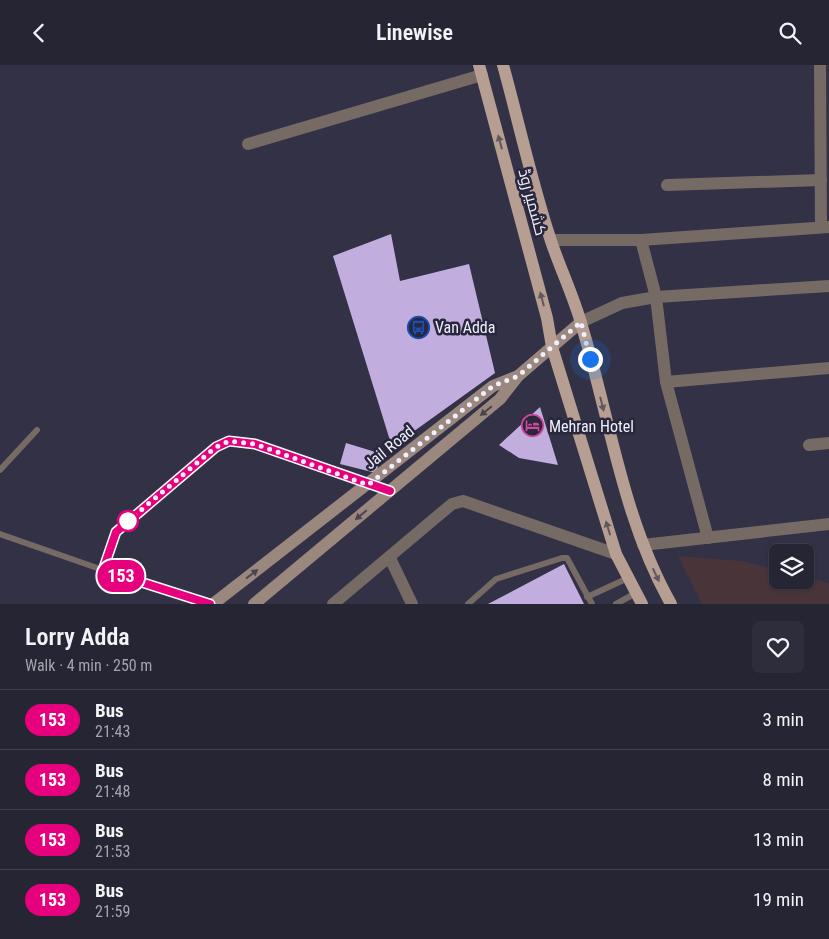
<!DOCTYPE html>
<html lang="en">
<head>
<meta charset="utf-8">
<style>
  body { margin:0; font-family:"Roboto Condensed",Cairo,sans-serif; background:#2e2d3c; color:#f1f3f6; height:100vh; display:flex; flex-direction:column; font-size:19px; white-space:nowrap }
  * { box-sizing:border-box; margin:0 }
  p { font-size:16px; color:#a4a5ac }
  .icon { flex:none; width:28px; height:28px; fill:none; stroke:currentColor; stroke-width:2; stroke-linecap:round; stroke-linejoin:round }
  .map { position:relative; height:539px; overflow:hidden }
  .drawer { display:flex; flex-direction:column; background:#262534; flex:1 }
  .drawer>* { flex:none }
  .badge { padding:0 10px; border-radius:16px; font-size:18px; line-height:32px }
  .tools { position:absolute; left:769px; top:479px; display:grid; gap:10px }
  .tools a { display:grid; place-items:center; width:45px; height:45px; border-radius:8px; background:#262534; box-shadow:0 1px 4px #0004,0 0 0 1px #42424f; font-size:25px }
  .you { position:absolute; width:25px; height:25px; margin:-12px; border:4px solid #fff; border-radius:50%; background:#1a73e8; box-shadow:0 0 0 8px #1a73e833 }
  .map>.badge { position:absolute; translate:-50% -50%; box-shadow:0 0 0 2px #fff }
  .round { display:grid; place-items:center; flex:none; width:52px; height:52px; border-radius:8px; background:#2e2d3c }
  .headline { display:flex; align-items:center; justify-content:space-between; height:85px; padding:0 25px }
  h1 { font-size:24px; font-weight:600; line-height:38px }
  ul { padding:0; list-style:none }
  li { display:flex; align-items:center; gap:15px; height:60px; padding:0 25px; border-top:1px solid #42424f }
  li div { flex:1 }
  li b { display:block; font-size:19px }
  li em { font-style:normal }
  li .badge { min-width:55px; font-weight:700; text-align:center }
  header { display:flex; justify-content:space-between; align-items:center; height:65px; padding:0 25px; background:#262534; font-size:22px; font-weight:600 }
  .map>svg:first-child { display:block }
  .education { fill:#493539 }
  .building { fill:#c2aede }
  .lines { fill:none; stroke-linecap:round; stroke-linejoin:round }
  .lane { stroke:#756a64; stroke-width:6 }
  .street { stroke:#756a64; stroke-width:12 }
  .secondary { stroke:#9a877e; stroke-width:12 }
  .primary { stroke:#b69e92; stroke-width:12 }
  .oneway { fill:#61575e }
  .oneway2 { fill:#4a4450 }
  .line-casing { stroke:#fff; stroke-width:11 }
  .line { stroke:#e6007e; stroke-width:8 }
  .walk { stroke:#f0effe; stroke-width:5; stroke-dasharray:0 9 }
  .stop-dot { fill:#fff; stroke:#e6007e; stroke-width:2.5 }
  .labels { text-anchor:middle; stroke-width:5; stroke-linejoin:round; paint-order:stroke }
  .street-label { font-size:16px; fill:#f0effe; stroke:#28273c }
  .poi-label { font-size:16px; fill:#f0effe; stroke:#28273c; text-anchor:start }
</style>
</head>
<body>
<header><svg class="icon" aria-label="back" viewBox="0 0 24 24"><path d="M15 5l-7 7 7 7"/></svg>Linewise<svg class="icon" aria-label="search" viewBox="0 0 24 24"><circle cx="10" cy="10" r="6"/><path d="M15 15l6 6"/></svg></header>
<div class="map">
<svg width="829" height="539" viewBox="0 0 829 539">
  <rect width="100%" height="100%" fill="#323146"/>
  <!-- education -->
  <polygon class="education" points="678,491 741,496 777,505 778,515 805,515 805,512 829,518 829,539 702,539"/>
  <!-- building -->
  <g class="building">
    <polygon points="391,169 400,216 469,199 495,308 392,382 333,191"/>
    <polygon points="540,342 558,400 519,393 499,380"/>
    <polygon points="346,378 382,389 376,408 340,399"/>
    <polygon points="564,499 584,539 488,539"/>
  </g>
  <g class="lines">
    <!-- lane -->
    <g class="lane">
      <polyline points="0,405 37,365"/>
      <polyline points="0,469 103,505"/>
      <polyline points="587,532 628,513"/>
      <polyline points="210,539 103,505 116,467 216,383 229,376 255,379 367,420"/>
      <polyline points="468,539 496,514 562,493 567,493 592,539"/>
      <polyline points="616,539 636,528"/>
    </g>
    <!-- street -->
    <g class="street">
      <polyline points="820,0 821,162"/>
      <polyline points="248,79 482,10"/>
      <polyline points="667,120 821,115"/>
      <polyline points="551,175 641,175 829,162"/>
      <polyline points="641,175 656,232 666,317 708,473"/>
      <polyline points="581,257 622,238 656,232 829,221"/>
      <polyline points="666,317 829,303"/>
      <polyline points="809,380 829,378"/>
      <polyline points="643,480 829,459"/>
      <polyline points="390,493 412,539"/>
      <polyline points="333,539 452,439 463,436 616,489"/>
    </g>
    <!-- secondary -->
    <g class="secondary">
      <polyline points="213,539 493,321 518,311"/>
      <polyline points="254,539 500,334 518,311 581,257"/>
    </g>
    <!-- primary -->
    <g class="primary">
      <polyline points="479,0 547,253 552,282 616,489 642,539"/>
      <path d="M503,0c16,58 29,119 48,176 9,27 22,54 30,82 29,95 41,194 90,281"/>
    </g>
  </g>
  <!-- one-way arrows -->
  <defs><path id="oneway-solid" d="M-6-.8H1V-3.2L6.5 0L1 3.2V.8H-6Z" transform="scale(1.25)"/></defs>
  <g class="oneway">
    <use href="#oneway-solid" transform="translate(500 77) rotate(-105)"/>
    <use href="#oneway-solid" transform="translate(542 234) rotate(-105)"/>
    <use href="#oneway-solid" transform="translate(602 339) rotate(76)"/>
    <use href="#oneway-solid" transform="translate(608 463) rotate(-107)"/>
    <use href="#oneway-solid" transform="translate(656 510) rotate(65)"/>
  </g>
  <g class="oneway2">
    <use href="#oneway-solid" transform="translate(486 346) rotate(141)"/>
    <use href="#oneway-solid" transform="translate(361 450) rotate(140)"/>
    <use href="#oneway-solid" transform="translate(252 509) rotate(-37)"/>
  </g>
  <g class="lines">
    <defs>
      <polyline id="line" points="210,539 103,505 116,467 216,382 229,376 255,379 390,426"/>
    </defs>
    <!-- line casing -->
    <use href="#line" class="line-casing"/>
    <!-- line -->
    <use href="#line" class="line"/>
    <!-- walk -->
    <polyline class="walk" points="128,456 216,382 229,376 255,379 368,420 493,321 518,311 581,257 590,294"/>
  </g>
  <!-- icons -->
  <defs>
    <symbol id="bus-ring" viewBox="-11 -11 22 22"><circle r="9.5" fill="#28273c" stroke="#1a4fb4" stroke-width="1.5"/><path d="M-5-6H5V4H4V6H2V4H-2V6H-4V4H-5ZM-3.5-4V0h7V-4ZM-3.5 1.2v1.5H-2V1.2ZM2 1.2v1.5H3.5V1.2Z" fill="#1a4fb4"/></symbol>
    <symbol id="hotel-ring" viewBox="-11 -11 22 22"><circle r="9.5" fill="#28273c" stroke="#d1479c" stroke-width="1.5"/><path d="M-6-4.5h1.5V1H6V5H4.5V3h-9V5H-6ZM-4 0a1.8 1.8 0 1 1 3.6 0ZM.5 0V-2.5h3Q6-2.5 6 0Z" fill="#d1479c"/></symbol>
  </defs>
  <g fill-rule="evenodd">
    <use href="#bus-ring" x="406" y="250" width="25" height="25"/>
    <use href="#hotel-ring" x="520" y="348" width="25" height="25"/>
  </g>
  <!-- markers -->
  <circle class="stop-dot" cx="128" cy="456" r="10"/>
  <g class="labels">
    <!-- street labels -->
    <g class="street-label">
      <text transform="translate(533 137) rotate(75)" y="6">کشمیر روڈ</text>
      <text transform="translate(389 382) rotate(-39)" y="6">Jail Road</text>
    </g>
    <!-- poi labels -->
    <g class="poi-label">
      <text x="435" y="268">Van Adda</text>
      <text x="549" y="367">Mehran Hotel</text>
    </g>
  </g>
</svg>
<div class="tools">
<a><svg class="icon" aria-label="layers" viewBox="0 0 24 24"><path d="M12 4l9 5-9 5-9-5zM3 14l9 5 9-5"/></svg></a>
</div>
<div class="you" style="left:590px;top:294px"></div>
<b class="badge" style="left:121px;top:511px;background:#e6007e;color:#fff">153</b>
</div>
<section class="drawer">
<div class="headline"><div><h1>Lorry Adda</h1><p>Walk · 4 min · 250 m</p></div><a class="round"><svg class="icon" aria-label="heart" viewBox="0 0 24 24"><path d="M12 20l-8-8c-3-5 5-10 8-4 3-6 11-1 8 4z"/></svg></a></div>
<ul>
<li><span class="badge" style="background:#e6007e;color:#fff">153</span><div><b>Bus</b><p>21:43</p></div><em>3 min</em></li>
<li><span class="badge" style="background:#e6007e;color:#fff">153</span><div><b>Bus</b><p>21:48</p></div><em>8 min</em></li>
<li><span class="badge" style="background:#e6007e;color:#fff">153</span><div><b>Bus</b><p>21:53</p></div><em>13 min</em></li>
<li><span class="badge" style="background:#e6007e;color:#fff">153</span><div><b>Bus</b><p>21:59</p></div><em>19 min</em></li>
</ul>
</section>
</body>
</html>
